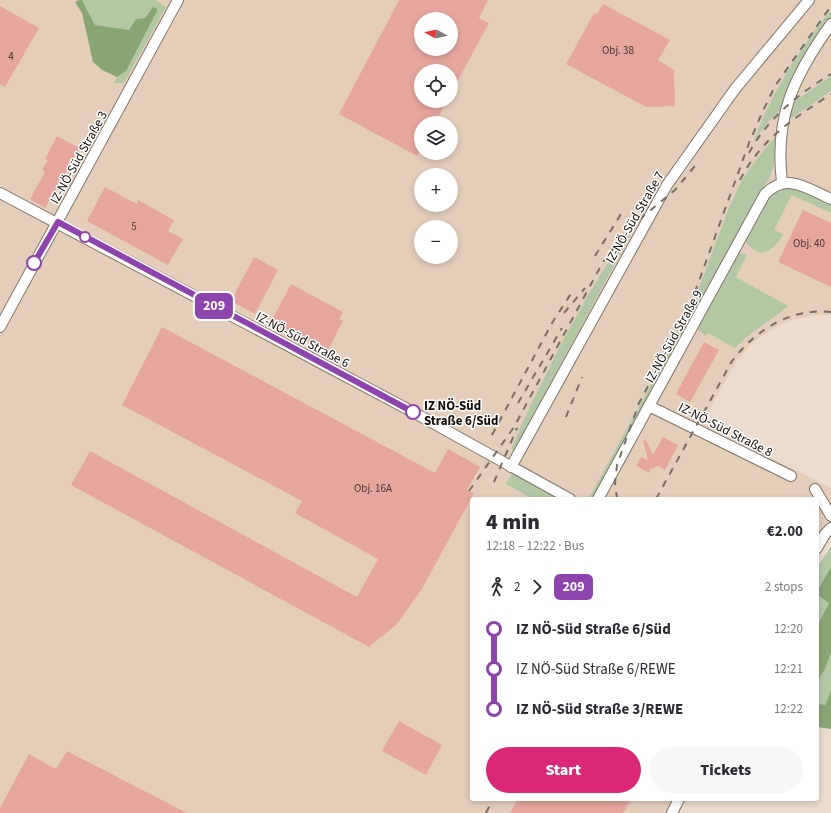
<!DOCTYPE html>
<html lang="en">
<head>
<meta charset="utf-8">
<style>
  body { margin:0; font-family:"Source Sans 3",sans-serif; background:#f7f7f7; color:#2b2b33; height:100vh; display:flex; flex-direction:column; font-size:15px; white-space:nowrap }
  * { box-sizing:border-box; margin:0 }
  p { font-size:13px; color:#7c7c81 }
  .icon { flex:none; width:22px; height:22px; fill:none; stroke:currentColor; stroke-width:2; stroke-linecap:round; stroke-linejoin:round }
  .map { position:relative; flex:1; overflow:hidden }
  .panel { position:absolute; left:470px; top:497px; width:349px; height:304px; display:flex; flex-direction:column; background:#fff; border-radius:4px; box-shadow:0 2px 6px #0003 }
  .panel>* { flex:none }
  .badge { padding:0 8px; border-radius:6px; font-size:14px; line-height:26px }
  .needle { width:26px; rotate:278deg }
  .controls { position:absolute; left:414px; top:12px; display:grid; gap:8px }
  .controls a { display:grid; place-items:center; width:44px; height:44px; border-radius:50%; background:#fff; box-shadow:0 2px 6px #0003; font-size:20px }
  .map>.badge { position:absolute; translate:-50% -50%; box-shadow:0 0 0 2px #fff }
  .legs { display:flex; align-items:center; gap:6px; height:44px; padding:0 16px; font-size:13px }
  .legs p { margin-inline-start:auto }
  .headline { display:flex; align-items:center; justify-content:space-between; height:68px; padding:0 16px }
  h1 { font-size:22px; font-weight:800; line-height:30px }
  .cta { display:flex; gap:8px; margin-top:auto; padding:8px 16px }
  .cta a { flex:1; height:46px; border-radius:24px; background:#db2777; color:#fff; font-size:16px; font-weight:800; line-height:46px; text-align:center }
  .cta a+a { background:#f7f7f7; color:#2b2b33 }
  ul { padding:0 16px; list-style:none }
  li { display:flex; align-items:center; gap:14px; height:40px; font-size:15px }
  li i { display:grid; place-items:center; width:6px; height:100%; margin:0 5px; background:currentColor }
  li i::after { content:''; width:10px; height:10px; margin:-5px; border:3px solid; border-radius:50%; background:#fff }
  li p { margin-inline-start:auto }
  li:first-child i { background:linear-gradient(#0000 50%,currentColor 0) }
  li:last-child i { background:linear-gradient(currentColor 50%,#0000 0) }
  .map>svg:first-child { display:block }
  .built { fill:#e4ceba; fill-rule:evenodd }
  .green { fill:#b2c8a5 }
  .forest { fill:#88a675 }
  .building { fill:#e6a69e; fill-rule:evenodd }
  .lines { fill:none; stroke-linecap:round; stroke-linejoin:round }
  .minor-casing { stroke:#817265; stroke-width:12 }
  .minor { stroke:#fff; stroke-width:10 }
  .rail { stroke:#786e64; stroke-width:2; stroke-dasharray:7 7; stroke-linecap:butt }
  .line-1-casing { stroke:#fff; stroke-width:9 }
  .line-1 { stroke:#8e44ad; stroke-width:6 }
  .stop-1-dot { fill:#fff; stroke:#8e44ad; stroke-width:2 }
  .labels { text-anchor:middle; stroke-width:3; stroke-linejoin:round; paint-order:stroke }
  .number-label { font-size:11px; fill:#48342e }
  .street-label { font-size:13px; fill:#130e09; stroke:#fff }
  .stop-label { font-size:13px; font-weight:bold; fill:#130e09; stroke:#fff; text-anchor:start }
</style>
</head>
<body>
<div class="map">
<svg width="831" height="813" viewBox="0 0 831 813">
  <rect width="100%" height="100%" fill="#eddccd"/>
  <!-- built -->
  <path class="built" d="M0,0h831v315h-13l-27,5 -13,6 -24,15 -17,19 -35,63 129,65v49l-14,21v-59h-345v300h214l-7,14h-679zM421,19h30v30h-30zM421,71h30v30h-30zM421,123h30v30h-30zM421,175h30v30h-30zM421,227h30v30h-30z"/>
  <!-- green -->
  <g class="green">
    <polygon points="82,0 155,0 166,7 124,83 114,83 117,77 126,71 153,7 145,18 138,19 129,30 95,25"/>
    <path d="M831,10v8l-9,11 -33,56 -8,24 -14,14 -14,20c17,-48 46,-94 78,-133z"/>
    <polygon points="831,76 831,91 787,121 791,104"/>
    <path d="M777,134c-2,24 -2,40 -17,59l-161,296 -8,10 -2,-1 100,-183 39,-105 12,-26 10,-16z"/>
    <path d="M783,188l15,2 33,14v9l-39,-18 -18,35 9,4c-9,18 -24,26 -37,8v-5c10,-18 17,-42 37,-49z"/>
    <path d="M635,227l-122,226 -1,-6c16,-38 34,-73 53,-110 21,-38 41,-77 70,-110z"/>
    <path d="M740,253l7,2 -11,22 52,29c-17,15 -37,25 -53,42l-27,-15 -2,3 -9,-7 39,-74z"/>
    <polygon points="512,473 558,499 533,499 506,484"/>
    <polygon points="831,547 831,567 817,591 817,567"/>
    <polygon points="817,595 829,603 817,626"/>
    <polygon points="831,653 831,690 825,705 817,703 817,682 825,669"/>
  </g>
  <!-- forest -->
  <g class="forest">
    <polygon points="79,0 82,0 95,25 129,30 136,19 145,18 153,7 158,9 126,71 117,77 102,70 93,62 82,13 75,2"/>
    <polygon points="831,567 831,653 825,669 817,682 817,626 829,603 817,595 817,591"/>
    <polygon points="831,690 831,729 817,727 817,703 825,705"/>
  </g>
  <!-- building -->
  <g class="building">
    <path d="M399,0h89l-9,18 10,5 -38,70v-22h-30v30h26l-12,22h-14v26l-4,7 -78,-42zM421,19h30v30h-30z"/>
    <polygon points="603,4 670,40 658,60 674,70 675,106 646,107 566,64 594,13 597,14"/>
    <polygon points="0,6 39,28 5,87 0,84"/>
    <polygon points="57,136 79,148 45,208 30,199 45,172 42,170 48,160 45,159"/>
    <polygon points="105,187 137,204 138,200 174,220 168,231 183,239 168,265 87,221"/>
    <polygon points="803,210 831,223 831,287 778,262"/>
    <polygon points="254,257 278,270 255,314 231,301"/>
    <polygon points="291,284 343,312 339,319 343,321 327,352 271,322"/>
    <polygon points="162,327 435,473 448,449 480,467 467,490 474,493 422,589 397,624 369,647 71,485 90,451 357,597 378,559 295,513 302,501 122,405"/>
    <polygon points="704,342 719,350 690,402 676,394"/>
    <polygon points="663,437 678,445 665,470 658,466 650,469 649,473 636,466 641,457 648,460 643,441 646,440 653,455"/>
    <polygon points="399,721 442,745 426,775 382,751"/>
    <polygon points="67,751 187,813 0,813 0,808 29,754 56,769"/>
    <polygon points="518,799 631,799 623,813 510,813"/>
  </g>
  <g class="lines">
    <defs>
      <g id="minor">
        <path d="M782,182c-8,-65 12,-106 49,-158"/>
        <polyline points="0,193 413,412 570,499"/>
        <polyline points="0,327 178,0"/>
        <polyline points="649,406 791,476"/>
        <polyline points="511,467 667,185 735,89 809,0"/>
        <polyline points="815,489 831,516"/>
        <path d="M598,499l167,-305c22,-22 41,-6 66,5"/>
        <polyline points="817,548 825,534 831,528"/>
        <polyline points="672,813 679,799"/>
      </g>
    </defs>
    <!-- minor casing -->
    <use href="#minor" class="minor-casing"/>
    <!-- minor -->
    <use href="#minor" class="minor"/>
    <!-- rail -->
    <g class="rail">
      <path d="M749,153c18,-34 49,-59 82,-79"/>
      <path d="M740,180c21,-41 53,-61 91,-86"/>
      <polyline points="595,256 621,214"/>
      <polyline points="564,313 585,288"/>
      <polyline points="518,403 562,328"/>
      <polyline points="566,417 582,377"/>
      <polyline points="492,435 552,323 574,289"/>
      <polyline points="494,482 517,428"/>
      <polyline points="469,491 514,427 603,262 628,229 675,190 699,161"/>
      <polyline points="617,499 615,483 617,465 639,403 687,314 749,143 762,113 775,86 831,6"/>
      <path d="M656,499l76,-138c25,-32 58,-53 99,-49"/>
      <polyline points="486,813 493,799"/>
    </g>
  </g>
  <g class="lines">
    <defs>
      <polyline id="line-1" points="34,263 58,222 413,412"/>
    </defs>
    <!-- line-1 casing -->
    <use href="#line-1" class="line-1-casing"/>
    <!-- line-1 -->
    <use href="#line-1" class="line-1"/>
  </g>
  <!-- markers -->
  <g class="stop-1-dot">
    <circle cx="85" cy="237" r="5"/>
    <circle cx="34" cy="263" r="7"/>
    <circle cx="413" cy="412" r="7"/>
  </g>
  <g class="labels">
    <!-- number labels -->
    <g class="number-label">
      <text x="618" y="54">Obj. 38</text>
      <text x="11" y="60">4</text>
      <text x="134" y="230">5</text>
      <text x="809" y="247">Obj. 40</text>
      <text x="373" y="492">Obj. 16A</text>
    </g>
    <!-- street labels -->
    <g class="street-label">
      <text transform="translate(78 157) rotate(-61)" y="5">IZ-NÖ-Süd Straße 3</text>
      <text transform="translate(634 217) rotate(-60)" y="5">IZ-NÖ-Süd Straße 7</text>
      <text transform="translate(673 336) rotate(-61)" y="5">IZ-NÖ-Süd Straße 9</text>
      <text transform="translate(303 339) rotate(28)" y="5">IZ-NÖ-Süd Straße 6</text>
      <text transform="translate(726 429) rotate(27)" y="5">IZ-NÖ-Süd Straße 8</text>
    </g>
    <!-- stop labels -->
    <g class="stop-label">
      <text x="424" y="410">IZ NÖ-Süd<tspan x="424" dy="15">Straße 6/Süd</tspan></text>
    </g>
  </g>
</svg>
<div class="controls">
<a><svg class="needle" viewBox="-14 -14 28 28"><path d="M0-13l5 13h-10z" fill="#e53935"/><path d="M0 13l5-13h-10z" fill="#7c7c81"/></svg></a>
<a><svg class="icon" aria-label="locate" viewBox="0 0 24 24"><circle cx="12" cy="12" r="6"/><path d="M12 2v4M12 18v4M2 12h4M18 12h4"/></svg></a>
<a><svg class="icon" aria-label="layers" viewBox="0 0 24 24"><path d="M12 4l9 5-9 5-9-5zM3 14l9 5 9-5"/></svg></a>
<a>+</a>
<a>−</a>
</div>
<b class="badge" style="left:214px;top:306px;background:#8e44ad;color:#fff">209</b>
<section class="panel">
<div class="headline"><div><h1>4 min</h1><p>12:18 – 12:22 · Bus</p></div><b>€2.00</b></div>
<div class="legs"><svg class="icon" aria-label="walk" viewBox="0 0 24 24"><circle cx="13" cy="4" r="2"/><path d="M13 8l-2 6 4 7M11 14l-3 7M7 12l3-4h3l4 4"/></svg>2<svg class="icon" aria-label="forward" viewBox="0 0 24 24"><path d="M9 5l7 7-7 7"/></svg><b class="badge" style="background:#8e44ad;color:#fff">209</b><p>2 stops</p></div>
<ul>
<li><i style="color:#8e44ad"></i><b>IZ NÖ-Süd Straße 6/Süd</b><p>12:20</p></li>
<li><i style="color:#8e44ad"></i><span>IZ NÖ-Süd Straße 6/REWE</span><p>12:21</p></li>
<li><i style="color:#8e44ad"></i><b>IZ NÖ-Süd Straße 3/REWE</b><p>12:22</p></li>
</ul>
<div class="cta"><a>Start</a><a>Tickets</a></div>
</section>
</div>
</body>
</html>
